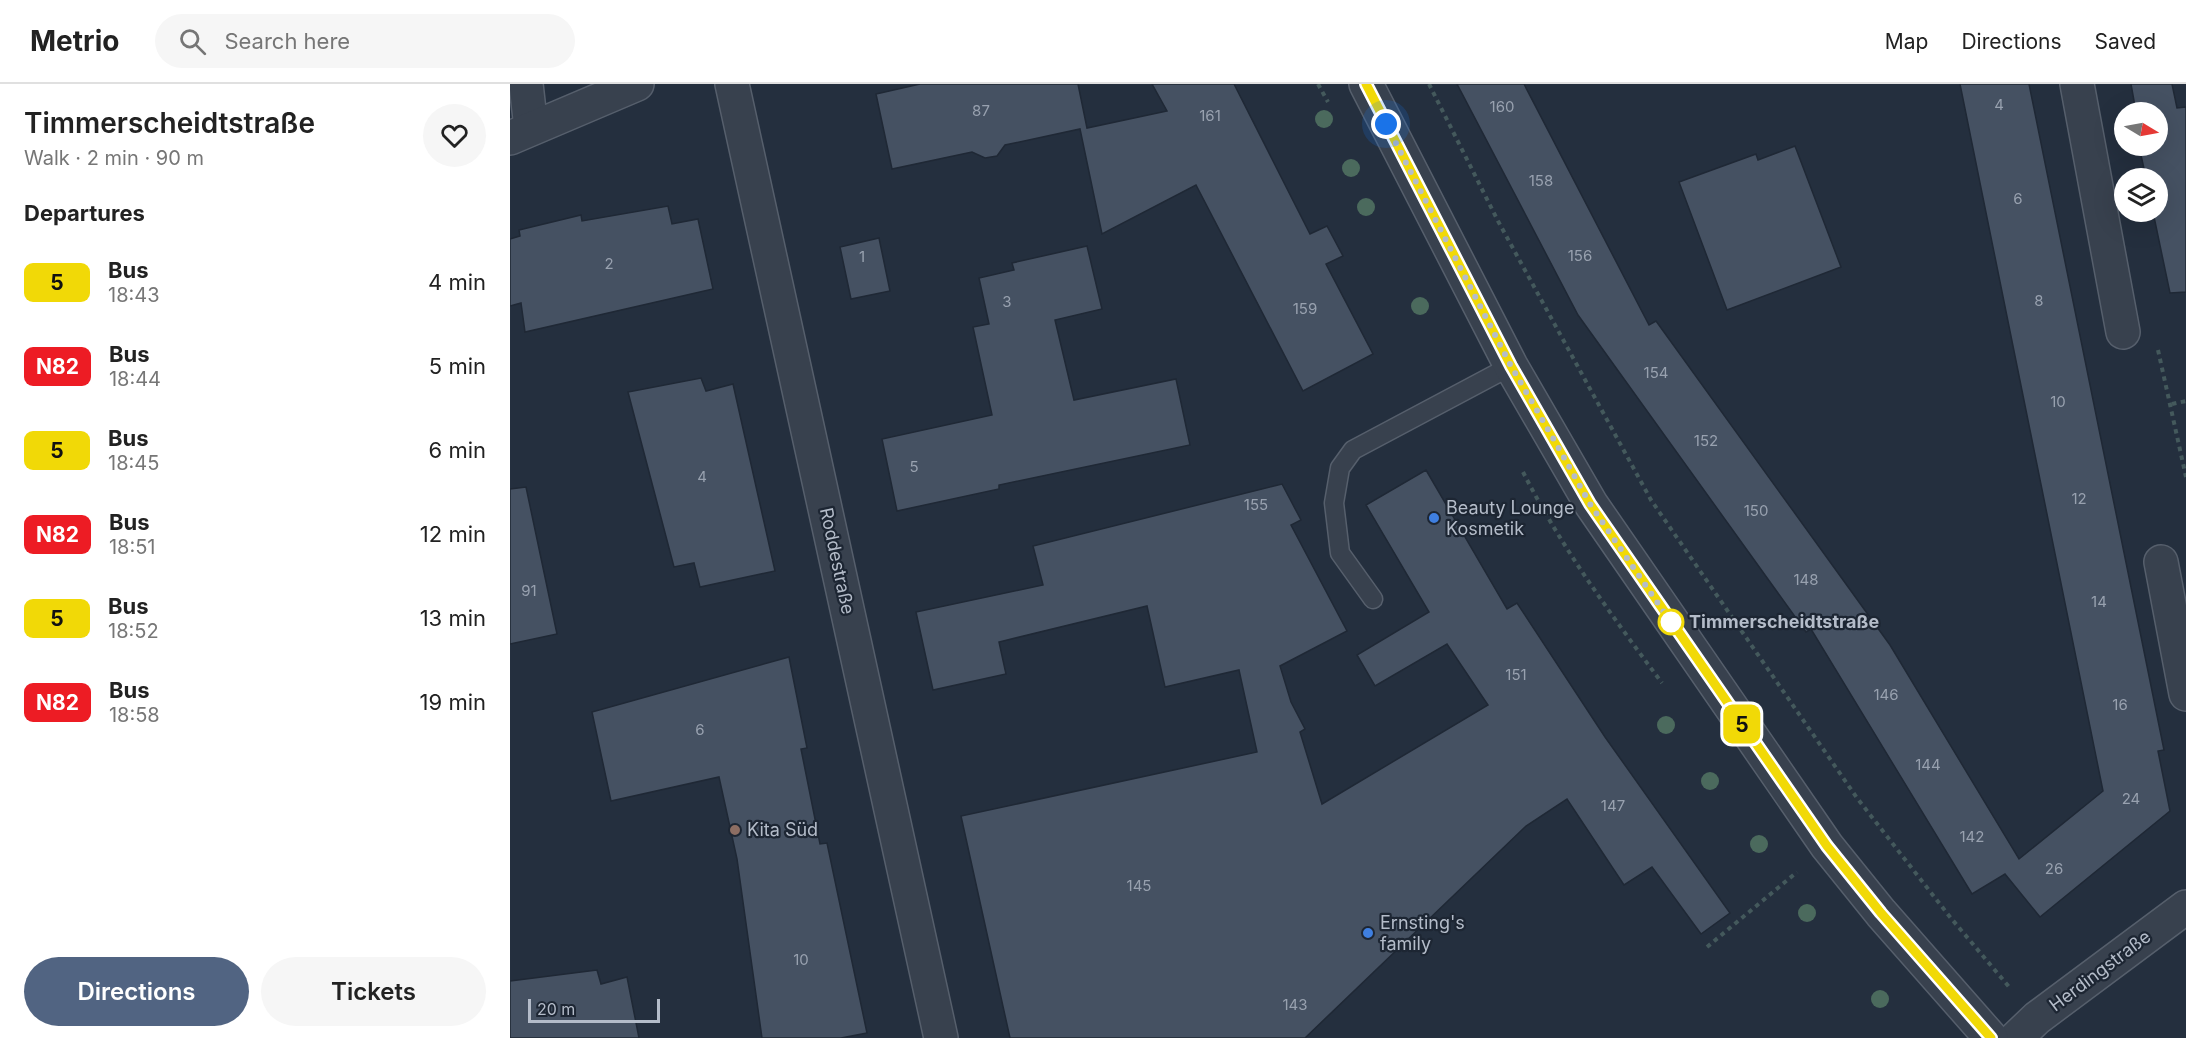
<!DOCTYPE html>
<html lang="en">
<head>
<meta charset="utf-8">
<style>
  body { margin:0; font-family:Inter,sans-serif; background:#f6f6f6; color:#222; height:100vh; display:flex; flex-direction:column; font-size:22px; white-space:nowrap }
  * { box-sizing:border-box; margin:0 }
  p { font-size:20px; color:#767676 }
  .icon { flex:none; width:33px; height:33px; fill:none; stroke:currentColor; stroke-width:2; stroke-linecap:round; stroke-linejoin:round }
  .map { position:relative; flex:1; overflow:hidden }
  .panel { display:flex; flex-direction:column; background:#fff; width:510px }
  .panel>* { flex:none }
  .badge { padding:0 12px; border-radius:9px; font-size:21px; line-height:39px }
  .needle { width:39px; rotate:100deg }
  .fabs { position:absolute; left:1604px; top:18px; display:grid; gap:12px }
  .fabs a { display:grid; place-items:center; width:54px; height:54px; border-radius:50%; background:#fff; box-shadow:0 6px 24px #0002; font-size:30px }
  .scale { position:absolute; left:18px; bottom:15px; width:132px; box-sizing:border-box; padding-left:6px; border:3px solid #b4bcc9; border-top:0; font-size:16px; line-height:21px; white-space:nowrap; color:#b4bcc9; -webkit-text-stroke:4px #1d2633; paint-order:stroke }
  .you { position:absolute; width:30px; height:30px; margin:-15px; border:4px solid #fff; border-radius:50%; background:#1a73e8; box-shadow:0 0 0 9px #1a73e833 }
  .map>.badge { position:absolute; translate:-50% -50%; box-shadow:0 0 0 3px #fff }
  h2 { padding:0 24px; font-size:22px; line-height:54px }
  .round { display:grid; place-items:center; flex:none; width:63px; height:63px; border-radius:32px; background:#f6f6f6 }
  .headline { display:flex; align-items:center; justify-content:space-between; height:102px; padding:0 24px }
  h1 { font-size:28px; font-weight:600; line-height:45px }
  .button { display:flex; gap:12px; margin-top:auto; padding:12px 24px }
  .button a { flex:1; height:69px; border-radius:36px; background:#516482; color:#fff; font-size:24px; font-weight:600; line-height:69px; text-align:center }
  .button a+a { background:#f6f6f6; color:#222 }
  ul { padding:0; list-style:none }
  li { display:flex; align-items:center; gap:18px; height:84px; padding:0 24px }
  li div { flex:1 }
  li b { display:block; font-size:22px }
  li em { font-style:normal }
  li .badge { min-width:66px; font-weight:700; text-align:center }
  header { display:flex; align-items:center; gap:36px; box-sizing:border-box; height:84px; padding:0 30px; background:#fff; border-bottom:2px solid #e0e0e0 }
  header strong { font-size:28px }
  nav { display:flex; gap:33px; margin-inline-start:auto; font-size:21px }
  .search { width:420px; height:54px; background:#f6f6f6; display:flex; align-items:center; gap:15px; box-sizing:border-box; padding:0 21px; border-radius:33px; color:#767676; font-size:22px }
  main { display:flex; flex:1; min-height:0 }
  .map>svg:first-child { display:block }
  .building { fill:#455162; stroke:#1f2835; stroke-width:1.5 }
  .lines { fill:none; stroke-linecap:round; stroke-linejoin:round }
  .service-casing { stroke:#565f6c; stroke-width:21 }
  .minor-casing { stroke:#565f6c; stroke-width:36 }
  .tertiary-casing { stroke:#565f6c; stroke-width:36 }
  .path { stroke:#44595c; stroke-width:4; stroke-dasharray:4.5 4.5; stroke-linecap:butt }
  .service { stroke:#38414e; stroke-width:18 }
  .minor { stroke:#38414e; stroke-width:33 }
  .tertiary { stroke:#38414e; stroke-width:33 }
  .tree { fill:#4b6a5d }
  .line-casing { stroke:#fff; stroke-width:14 }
  .line { stroke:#f1d907; stroke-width:9 }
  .walk { stroke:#b4bcc9; stroke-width:6; stroke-dasharray:0 10.8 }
  .shop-dot { fill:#3f7fe0; stroke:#1d2633; stroke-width:2 }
  .stop-dot { fill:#fff; stroke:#f1d907; stroke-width:3 }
  .education-dot { fill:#8d6e63; stroke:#1d2633; stroke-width:2 }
  .labels { text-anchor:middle; stroke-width:4.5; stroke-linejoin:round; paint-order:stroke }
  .number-label { font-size:15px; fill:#98a1af }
  .poi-label { font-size:18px; fill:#b4bcc9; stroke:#1d2633; text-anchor:start }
  .street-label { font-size:18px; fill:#b4bcc9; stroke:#1d2633 }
  .stop-label { font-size:18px; font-weight:bold; fill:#b4bcc9; stroke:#1d2633; text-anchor:start }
</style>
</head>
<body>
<header>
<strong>Metrio</strong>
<div class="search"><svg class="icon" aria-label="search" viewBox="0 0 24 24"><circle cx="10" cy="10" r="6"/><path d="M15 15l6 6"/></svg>Search here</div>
<nav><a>Map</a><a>Directions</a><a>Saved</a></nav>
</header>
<main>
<section class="panel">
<div class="headline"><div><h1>Timmerscheidtstraße</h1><p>Walk · 2 min · 90 m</p></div><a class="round"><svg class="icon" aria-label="heart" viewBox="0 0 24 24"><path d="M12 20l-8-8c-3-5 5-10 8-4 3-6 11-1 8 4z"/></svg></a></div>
<h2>Departures</h2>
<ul>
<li><span class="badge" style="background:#f1d907;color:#111">5</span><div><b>Bus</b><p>18:43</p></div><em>4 min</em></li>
<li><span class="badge" style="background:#ed1c24;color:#fff">N82</span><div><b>Bus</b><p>18:44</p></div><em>5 min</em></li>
<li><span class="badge" style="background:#f1d907;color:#111">5</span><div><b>Bus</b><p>18:45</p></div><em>6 min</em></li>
<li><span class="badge" style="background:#ed1c24;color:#fff">N82</span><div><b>Bus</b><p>18:51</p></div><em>12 min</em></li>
<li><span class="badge" style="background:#f1d907;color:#111">5</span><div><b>Bus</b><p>18:52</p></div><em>13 min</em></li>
<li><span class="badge" style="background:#ed1c24;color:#fff">N82</span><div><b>Bus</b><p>18:58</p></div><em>19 min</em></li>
</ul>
<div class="button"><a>Directions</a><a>Tickets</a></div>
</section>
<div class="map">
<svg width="1676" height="954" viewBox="0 0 1676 954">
  <rect width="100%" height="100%" fill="#242f3e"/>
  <!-- building -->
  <g class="building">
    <polygon points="410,0 568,0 577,44 657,27 642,0 724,0 800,150 817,142 833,172 816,180 863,270 793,307 686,101 592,150 570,45 495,61 487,72 475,74 462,68 382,85 366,10"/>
    <polygon points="947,0 1014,0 1139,241 1146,237 1380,561 1509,775 1593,707 1450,0 1519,0 1654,666 1648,667 1660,727 1530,833 1495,790 1462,810 1301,545 1296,548 1068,231"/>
    <polygon points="1621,0 1662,0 1667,24 1676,23 1676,208 1660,209 1643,128 1647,128 1647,94 1636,94 1629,62 1647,62 1647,28 1626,28"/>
    <polygon points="1285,62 1331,183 1217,226 1169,98 1246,70 1248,76"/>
    <polygon points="158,122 162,140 188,135 203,205 15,248 11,219 0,222 0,155 10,152 9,146 71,131 72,137"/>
    <polygon points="369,154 380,207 341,215 330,163"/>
    <polygon points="577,162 592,225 545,236 564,316 666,295 680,361 489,401 489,405 387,427 372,355 482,331 463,243 479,240 469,194 504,186 502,179"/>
    <polygon points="191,294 196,307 223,300 265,487 190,503 184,479 164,483 118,308"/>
    <polygon points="916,386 997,525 1007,519 1095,653 1220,829 1191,850 1142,783 1114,801 1057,715 1016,742 795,954 500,954 451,732 747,668 729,586 655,603 637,522 489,558 496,590 423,606 406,528 533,501 523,462 772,400 791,436 781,441 837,547 770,582 781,618 795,645 790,648 812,720 978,621 937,560 865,602 847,571 919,528 856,421"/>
    <polygon points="16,403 47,550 0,560 0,405"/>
    <polygon points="279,573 297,664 291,665 310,760 317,759 357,949 331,954 252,954 227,775 209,693 101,717 82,628"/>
    <polygon points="87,886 91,900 117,893 129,954 0,954 0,897"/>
  </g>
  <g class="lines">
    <defs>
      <polyline id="service" points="863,515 830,469 824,419 830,384 843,366 1001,282"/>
      <g id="minor">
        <polyline points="16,0 21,44"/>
        <polyline points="222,0 431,954"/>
        <polyline points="1567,0 1613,248"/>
        <polyline points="0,54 127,0"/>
        <polyline points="1651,478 1676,610"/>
        <polyline points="1506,954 1527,934 1676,823"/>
      </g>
      <polyline id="tertiary" points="856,0 1001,282 1081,420 1317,762 1371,829 1481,954"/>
    </defs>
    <!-- service casing -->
    <use href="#service" class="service-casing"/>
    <!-- minor casing -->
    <use href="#minor" class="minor-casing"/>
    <!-- tertiary casing -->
    <use href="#tertiary" class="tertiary-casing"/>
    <!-- path -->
    <g class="path">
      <polyline points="808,0 818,18"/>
      <polyline points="919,0 988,137 1141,416 1347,714 1440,833 1500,904"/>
      <polyline points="1648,266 1676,393"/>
      <polyline points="1662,320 1676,317"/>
      <path d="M1013,388c38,75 89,144 139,211"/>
      <polyline points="1197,863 1287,788"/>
    </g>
    <!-- service -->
    <use href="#service" class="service"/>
    <!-- minor -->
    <use href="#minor" class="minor"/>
    <!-- tertiary -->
    <use href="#tertiary" class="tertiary"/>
  </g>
  <!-- trees -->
  <g class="tree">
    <circle cx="814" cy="35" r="9"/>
    <circle cx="841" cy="84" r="9"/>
    <circle cx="856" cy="123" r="9"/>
    <circle cx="910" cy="222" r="9"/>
    <circle cx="1156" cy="641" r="9"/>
    <circle cx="1200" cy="697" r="9"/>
    <circle cx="1249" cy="760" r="9"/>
    <circle cx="1297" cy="829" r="9"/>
    <circle cx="1370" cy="915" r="9"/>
  </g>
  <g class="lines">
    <defs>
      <polyline id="line" points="856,0 1001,282 1080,420 1317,762 1371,829 1481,954"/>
    </defs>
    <!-- line casing -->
    <use href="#line" class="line-casing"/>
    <!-- line -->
    <use href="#line" class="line"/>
    <!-- walk -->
    <polyline class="walk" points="876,40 1001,282 1047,361 1080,420 1164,543 1161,538"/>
  </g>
  <!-- markers -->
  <g class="shop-dot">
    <circle cx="924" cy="434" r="6"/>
    <circle cx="858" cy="849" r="6"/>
  </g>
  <circle class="stop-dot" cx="1161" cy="538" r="12"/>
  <circle class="education-dot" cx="225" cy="746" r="6"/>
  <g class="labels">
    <!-- number labels -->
    <g class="number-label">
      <text x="1489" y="26">4</text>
      <text x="992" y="28">160</text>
      <text x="471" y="32">87</text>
      <text x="700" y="37">161</text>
      <text x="1031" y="102">158</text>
      <text x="1508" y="120">6</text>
      <text x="1070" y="177">156</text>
      <text x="352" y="178">1</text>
      <text x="99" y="185">2</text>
      <text x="1529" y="222">8</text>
      <text x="497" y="223">3</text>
      <text x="795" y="230">159</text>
      <text x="1146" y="294">154</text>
      <text x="1548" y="323">10</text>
      <text x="1196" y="362">152</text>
      <text x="404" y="388">5</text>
      <text x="192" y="398">4</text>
      <text x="1569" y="420">12</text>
      <text x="746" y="426">155</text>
      <text x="1246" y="432">150</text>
      <text x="1296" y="501">148</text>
      <text x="19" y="512">91</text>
      <text x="1589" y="523">14</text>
      <text x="1006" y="596">151</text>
      <text x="1376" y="616">146</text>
      <text x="1610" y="626">16</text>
      <text x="190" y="651">6</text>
      <text x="1418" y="686">144</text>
      <text x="1621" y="720">24</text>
      <text x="1103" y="727">147</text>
      <text x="1462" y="758">142</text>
      <text x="1544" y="790">26</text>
      <text x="629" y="807">145</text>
      <text x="291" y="881">10</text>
      <text x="785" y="926">143</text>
    </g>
    <!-- poi labels -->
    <g class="poi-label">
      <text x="936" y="430">Beauty Lounge<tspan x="936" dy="21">Kosmetik</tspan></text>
      <text x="237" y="752">Kita Süd</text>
      <text x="870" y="845">Ernsting's<tspan x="870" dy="21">family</tspan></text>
    </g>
    <!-- street labels -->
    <g class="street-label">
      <text transform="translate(327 477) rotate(78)" y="6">Roddestraße</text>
      <text transform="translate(1590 887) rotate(-37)" y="6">Herdingstraße</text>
    </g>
    <!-- stop labels -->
    <g class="stop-label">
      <text x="1179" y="544">Timmerscheidtstraße</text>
    </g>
  </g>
</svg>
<div class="fabs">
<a><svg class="needle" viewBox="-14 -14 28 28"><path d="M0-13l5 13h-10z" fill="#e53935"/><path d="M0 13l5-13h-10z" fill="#767676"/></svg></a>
<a><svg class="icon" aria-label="layers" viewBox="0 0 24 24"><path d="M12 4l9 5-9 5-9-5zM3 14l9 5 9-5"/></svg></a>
</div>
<div class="scale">20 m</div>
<div class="you" style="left:876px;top:40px"></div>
<b class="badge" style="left:1232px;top:640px;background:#f1d907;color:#111">5</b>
</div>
</main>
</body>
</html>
